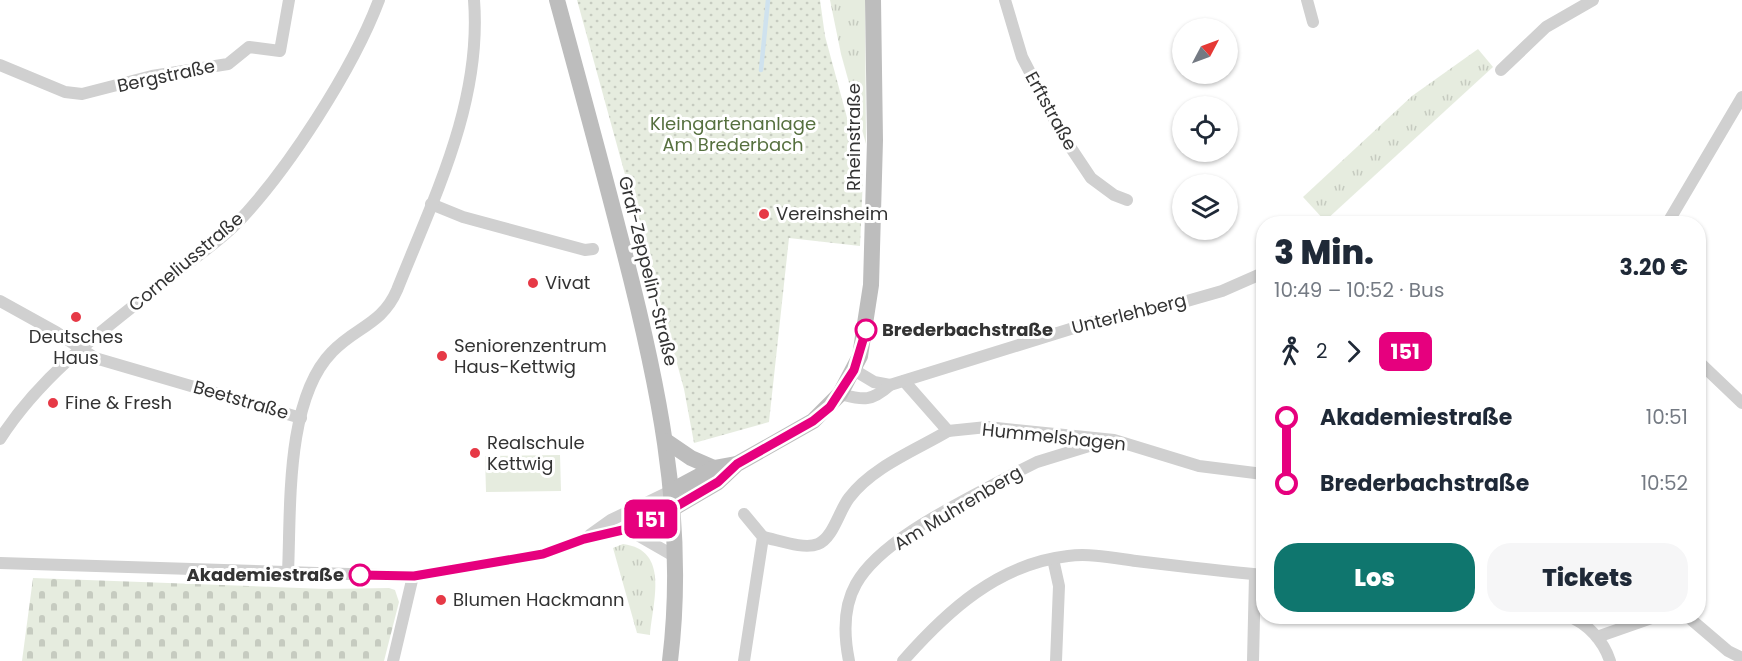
<!DOCTYPE html>
<html lang="de">
<head>
<meta charset="utf-8">
<style>
  body { margin:0; font-family:Poppins,sans-serif; background:#f6f6f7; color:#1f2937; height:100vh; display:flex; flex-direction:column; font-size:22px; white-space:nowrap }
  * { box-sizing:border-box; margin:0 }
  p { font-size:20px; color:#747a83 }
  .icon { flex:none; width:33px; height:33px; fill:none; stroke:currentColor; stroke-width:2; stroke-linecap:round; stroke-linejoin:round }
  .map { position:relative; flex:1; overflow:hidden }
  .panel { position:absolute; left:1256px; top:216px; width:450px; height:408px; display:flex; flex-direction:column; background:#fff; border-radius:24px; box-shadow:0 2px 4px #0004 }
  .panel>* { flex:none }
  .badge { padding:0 12px; border-radius:9px; font-size:21px; line-height:39px }
  .needle { width:39px; rotate:49deg }
  .buttons { position:absolute; left:1172px; top:18px; display:grid; gap:12px }
  .buttons a { display:grid; place-items:center; width:66px; height:66px; border-radius:50%; background:#fff; box-shadow:0 2px 4px #0004; font-size:30px }
  .map>.badge { position:absolute; translate:-50% -50%; box-shadow:0 0 0 3px #fff }
  .legs { display:flex; align-items:center; gap:9px; height:66px; padding:0 18px; font-size:20px }
  .legs p { margin-inline-start:auto }
  .headline { display:flex; align-items:center; justify-content:space-between; height:102px; padding:0 18px }
  h1 { font-size:33px; font-weight:800; line-height:45px }
  .button { display:flex; gap:12px; margin-top:auto; padding:12px 18px }
  .button a { flex:1; height:69px; border-radius:24px; background:#0f766e; color:#fff; font-size:24px; font-weight:800; line-height:69px; text-align:center }
  .button a+a { background:#f6f6f7; color:#1f2937 }
  ul { padding:0 18px; list-style:none }
  li { display:flex; align-items:center; gap:21px; height:66px; font-size:22px }
  li i { display:grid; place-items:center; width:9px; height:100%; margin:0 8px; background:currentColor }
  li i::after { content:''; width:15px; height:15px; margin:-8px; border:4px solid; border-radius:50%; background:#fff }
  li p { margin-inline-start:auto }
  li:first-child i { background:linear-gradient(#0000 50%,currentColor 0) }
  li:last-child i { background:linear-gradient(currentColor 50%,#0000 0) }
  .map>svg:first-child { display:block }
  .grass { fill:url(#grass-tufts) }
  .cemetery { fill:url(#cemetery-stones) }
  .park { fill:url(#park-dots) }
  .pitch { fill:#e6ecdf }
  .lines { fill:none; stroke-linecap:round; stroke-linejoin:round }
  .stream { stroke:#cfe2ee; stroke-width:4.5 }
  .street { stroke:#d0d0d0; stroke-width:12 }
  .secondary { stroke:#bdbdbd; stroke-width:16 }
  .line-1-casing { stroke:#fff; stroke-width:14 }
  .line-1 { stroke:#e6007e; stroke-width:9 }
  .poi-dot { fill:#e63946; stroke:#fff; stroke-width:2 }
  .stop-1-dot { fill:#fff; stroke:#e6007e; stroke-width:3 }
  .labels { text-anchor:middle; stroke-width:6; stroke-linejoin:round; paint-order:stroke }
  .street-label { font-size:18px; fill:#333; stroke:#fff }
  .park-label { font-size:18px; fill:#56703f; stroke:#fff }
  .poi-label { font-size:18px; fill:#333; stroke:#fff; text-anchor:start }
  .stop-label { font-size:18px; font-weight:bold; fill:#333; stroke:#fff; text-anchor:start }
</style>
</head>
<body>
<div class="map">
<svg width="1742" height="661" viewBox="0 0 1742 661">
  <defs>
    <pattern id="grass-tufts" width="24" height="20" patternUnits="userSpaceOnUse" patternTransform="scale(1.5)"><rect width="24" height="20" fill="#e6ecdf"/><path d="M3 7l-1-3M5 7V3M7 7l1-3M15 17l-1-3M17 17v-4M19 17l1-3" fill="none" stroke="#c6cbc0"/></pattern>
    <pattern id="cemetery-stones" width="16" height="16" patternUnits="userSpaceOnUse" patternTransform="scale(1.5)"><rect width="16" height="16" fill="#e6ecdf"/><path d="M2 7V4a2 2 0 0 1 4 0v3zM10 15v-3a2 2 0 0 1 4 0v3z" fill="#c6cbc0"/></pattern>
    <pattern id="park-dots" width="8" height="8" patternUnits="userSpaceOnUse" patternTransform="scale(1.5)"><rect width="8" height="8" fill="#e6ecdf"/><path d="M2 2h.1M6 6h.1" fill="none" stroke="#c6cbc0" stroke-width="1.8" stroke-linecap="round"/></pattern>
  </defs>
  <rect width="100%" height="100%" fill="#fff"/>
  <!-- grass -->
  <g class="grass">
    <polygon points="830,0 865,0 866,144 841,54"/>
    <polygon points="1478,49 1493,67 1325,221 1303,197 1412,96"/>
    <path d="M623,544c47,6 30,57 27,91l-13,-2 -24,-85z"/>
  </g>
  <!-- cemetery -->
  <polygon class="cemetery" points="33,578 326,589 389,588 395,590 399,602 384,661 22,661"/>
  <!-- park -->
  <polygon class="park" points="577,0 820,0 825,36 863,177 860,246 789,238 769,422 694,443 684,389"/>
  <!-- pitch -->
  <polygon class="pitch" points="560,455 561,491 486,492 485,456"/>
  <g class="lines">
    <!-- stream -->
    <polyline class="stream" points="761,70 768,0"/>
    <!-- street -->
    <g class="street">
      <polyline points="1005,0 1022,57 1063,136 1091,178 1114,195 1127,200"/>
      <polyline points="1307,0 1313,22"/>
      <polyline points="0,65 65,92 82,94 152,76 228,64 249,47 280,51 289,0"/>
      <polyline points="1501,70 1546,27 1593,0"/>
      <polyline points="431,204 463,217 585,250 593,249"/>
      <polyline points="1667,224 1742,97"/>
      <polyline points="0,301 56,332 95,358 301,418"/>
      <polyline points="1698,361 1742,403"/>
      <polyline points="854,370 874,382 890,385"/>
      <polyline points="904,381 948,431 987,427 1114,440 1199,466 1263,474"/>
      <path d="M840,394c24,6 31,8 50,-9l203,-63 80,-17 49,-14 41,-18"/>
      <path d="M0,439c45,-70 114,-117 178,-168 19,-15 40,-29 57,-46 52,-53 118,-156 144,-225"/>
      <polyline points="627,529 674,556"/>
      <polyline points="590,535 611,520 671,491"/>
      <path d="M763,537c15,3 41,13 55,7 15,-6 21,-33 31,-46 23,-31 67,-48 99,-67"/>
      <polyline points="1053,559 1059,586 1056,661"/>
      <polyline points="0,563 413,576 543,554 584,539 627,529 672,509"/>
      <path d="M288,572c3,-63 -3,-172 44,-220 23,-25 50,-27 65,-62 37,-93 85,-187 77,-290"/>
      <path d="M1568,616c20,7 36,26 42,45"/>
      <polyline points="1687,616 1728,651 1742,658"/>
      <polyline points="1597,637 1657,616"/>
      <polyline points="393,661 413,576"/>
      <polyline points="744,661 763,537 744,514"/>
      <path d="M849,661c-5,-25 -6,-54 7,-77 26,-47 115,-86 163,-113l18,-9 65,-20"/>
      <path d="M903,661c44,-50 95,-97 165,-105 22,-3 46,2 68,5 42,5 85,10 127,14"/>
      <polyline points="1253,661 1255,575"/>
    </g>
    <!-- secondary -->
    <g class="secondary">
      <path d="M557,0c21,77 42,154 62,232 37,140 69,283 51,429"/>
      <polyline points="666,441 691,458 714,468"/>
      <polyline points="671,491 714,468 736,464"/>
      <polyline points="672,509 718,482 737,464 813,421 840,394 860,356 871,285 875,140 873,0"/>
    </g>
  </g>
  <g class="lines">
    <defs>
      <polyline id="line-1" points="360,575 414,576 543,554 584,539 627,529 672,509 718,482 737,464 813,421 830,407 854,370 866,330"/>
    </defs>
    <!-- line-1 casing -->
    <use href="#line-1" class="line-1-casing"/>
    <!-- line-1 -->
    <use href="#line-1" class="line-1"/>
  </g>
  <!-- markers -->
  <g class="poi-dot">
    <circle cx="764" cy="214" r="6"/>
    <circle cx="533" cy="283" r="6"/>
    <circle cx="76" cy="317" r="6"/>
    <circle cx="442" cy="356" r="6"/>
    <circle cx="53" cy="403" r="6"/>
    <circle cx="475" cy="453" r="6"/>
    <circle cx="441" cy="600" r="6"/>
  </g>
  <g class="stop-1-dot">
    <circle cx="866" cy="330" r="10"/>
    <circle cx="360" cy="575" r="10"/>
  </g>
  <g class="labels">
    <!-- street labels -->
    <g class="street-label">
      <text transform="translate(166 76) rotate(-12)" y="6">Bergstraße</text>
      <text transform="translate(1051 111) rotate(61)" y="6">Erftstraße</text>
      <text transform="translate(854 137) rotate(-90)" y="6">Rheinstraße</text>
      <text transform="translate(186 262) rotate(-40)" y="6">Corneliusstraße</text>
      <text transform="translate(648 271) rotate(76)" y="6">Graf-Zeppelin-Straße</text>
      <text transform="translate(1129 314) rotate(-14)" y="6">Unterlehberg</text>
      <text transform="translate(241 400) rotate(16)" y="6">Beetstraße</text>
      <text transform="translate(1054 437) rotate(6)" y="6">Hummelshagen</text>
      <text transform="translate(958 508) rotate(-31)" y="6">Am Muhrenberg</text>
    </g>
    <!-- park labels -->
    <g class="park-label">
      <text x="733" y="130">Kleingartenanlage<tspan x="733" dy="21">Am Brederbach</tspan></text>
    </g>
    <!-- poi labels -->
    <g class="poi-label">
      <text x="776" y="220">Vereinsheim</text>
      <text x="545" y="289">Vivat</text>
      <text x="76" y="343" text-anchor="middle">Deutsches<tspan x="76" dy="21">Haus</tspan></text>
      <text x="454" y="352">Seniorenzentrum<tspan x="454" dy="21">Haus-Kettwig</tspan></text>
      <text x="65" y="409">Fine &amp; Fresh</text>
      <text x="487" y="449">Realschule<tspan x="487" dy="21">Kettwig</tspan></text>
      <text x="453" y="606">Blumen Hackmann</text>
    </g>
    <!-- stop labels -->
    <g class="stop-label">
      <text x="882" y="336">Brederbachstraße</text>
      <text x="344" y="581" text-anchor="end">Akademiestraße</text>
    </g>
  </g>
</svg>
<div class="buttons">
<a><svg class="needle" viewBox="-14 -14 28 28"><path d="M0-13l5 13h-10z" fill="#e53935"/><path d="M0 13l5-13h-10z" fill="#747a83"/></svg></a>
<a><svg class="icon" aria-label="locate" viewBox="0 0 24 24"><circle cx="12" cy="12" r="6"/><path d="M12 2v4M12 18v4M2 12h4M18 12h4"/></svg></a>
<a><svg class="icon" aria-label="layers" viewBox="0 0 24 24"><path d="M12 4l9 5-9 5-9-5zM3 14l9 5 9-5"/></svg></a>
</div>
<b class="badge" style="left:651px;top:519px;background:#e6007e;color:#fff">151</b>
<section class="panel">
<div class="headline"><div><h1>3 Min.</h1><p>10:49 – 10:52 · Bus</p></div><b>3.20 €</b></div>
<div class="legs"><svg class="icon" aria-label="walk" viewBox="0 0 24 24"><circle cx="13" cy="4" r="2"/><path d="M13 8l-2 6 4 7M11 14l-3 7M7 12l3-4h3l4 4"/></svg>2<svg class="icon" aria-label="forward" viewBox="0 0 24 24"><path d="M9 5l7 7-7 7"/></svg><b class="badge" style="background:#e6007e;color:#fff">151</b></div>
<ul>
<li><i style="color:#e6007e"></i><b>Akademiestraße</b><p>10:51</p></li>
<li><i style="color:#e6007e"></i><b>Brederbachstraße</b><p>10:52</p></li>
</ul>
<div class="button"><a>Los</a><a>Tickets</a></div>
</section>
</div>
</body>
</html>
